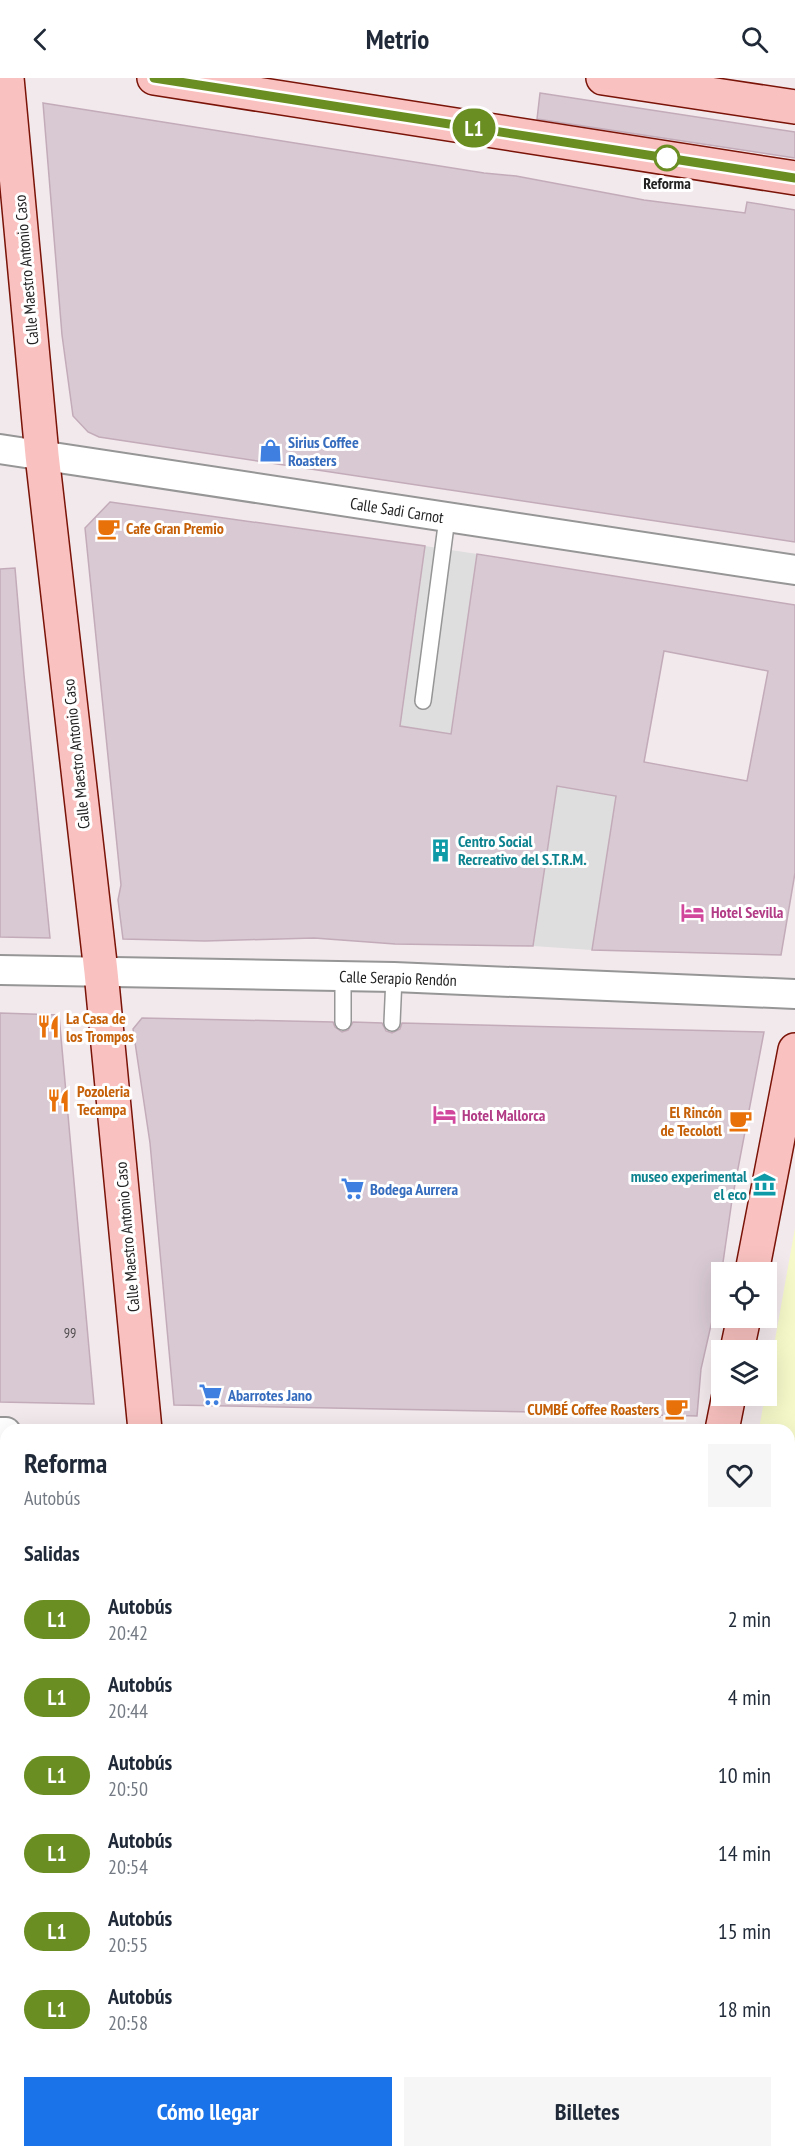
<!DOCTYPE html>
<html lang="es">
<head>
<meta charset="utf-8">
<style>
  body { margin:0; font-family:"PT Sans Narrow",sans-serif; background:#f6f6f7; color:#1f2937; height:100vh; display:flex; flex-direction:column; font-size:22px; white-space:nowrap }
  * { box-sizing:border-box; margin:0 }
  p { font-size:20px; color:#747a83 }
  .icon { flex:none; width:33px; height:33px; fill:none; stroke:currentColor; stroke-width:2; stroke-linecap:round; stroke-linejoin:round }
  .map { position:relative; flex:1; overflow:hidden }
  .side { position:absolute; left:0px; top:1346px; width:795px; height:734px; display:flex; flex-direction:column; background:#fff; border-radius:18px 18px 0 0; box-shadow:0 6px 24px #0002 }
  .side>* { flex:none }
  .badge { padding:0 12px; border-radius:20px; font-size:21px; line-height:39px }
  .fabs { position:absolute; left:711px; top:1184px; display:grid; gap:12px }
  .fabs a { display:grid; place-items:center; width:66px; height:66px; border-radius:0px; background:#fff; box-shadow:0 6px 24px #0002; font-size:30px }
  .map>.badge { position:absolute; translate:-50% -50%; box-shadow:0 0 0 3px #fff }
  h2 { padding:0 24px; font-size:22px; line-height:54px }
  .round { display:grid; place-items:center; flex:none; width:63px; height:63px; border-radius:0px; background:#f6f6f7 }
  .overview { display:flex; align-items:center; justify-content:space-between; height:102px; padding:0 24px }
  h1 { font-size:28px; font-weight:700; line-height:45px }
  .cta { display:flex; gap:12px; margin-top:auto; padding:12px 24px }
  .cta a { flex:1; height:69px; border-radius:0px; background:#1a73e8; color:#fff; font-size:24px; font-weight:700; line-height:69px; text-align:center }
  .cta a+a { background:#f6f6f7; color:#1f2937 }
  ul { padding:0; list-style:none }
  li { display:flex; align-items:center; gap:18px; height:78px; padding:0 24px }
  li div { flex:1 }
  li b { display:block; font-size:22px }
  li em { font-style:normal }
  li .badge { min-width:66px; font-weight:700; text-align:center }
  header { display:flex; justify-content:space-between; align-items:center; height:78px; padding:0 24px; background:#fff; font-size:27px; font-weight:700 }
  .map>svg:first-child { display:block }
  .park { fill:#f6f9c9 }
  .parking { fill:#dedede }
  .building { fill:#d8c9d2; stroke:#c3abb9; stroke-width:1.5; fill-rule:evenodd }
  .lines { fill:none; stroke-linecap:round; stroke-linejoin:round }
  .service-casing { stroke:#969696; stroke-width:18 }
  .minor-casing { stroke:#969696; stroke-width:32 }
  .secondary-casing { stroke:#7a1308; stroke-width:36 }
  .path { stroke:#f775eb; stroke-width:4; stroke-dasharray:3 3; stroke-linecap:butt }
  .service { stroke:#fff; stroke-width:15 }
  .minor { stroke:#fff; stroke-width:28 }
  .secondary { stroke:#f9c2c0; stroke-width:33 }
  .line-casing { stroke:#fff; stroke-width:14 }
  .line { stroke:#6b8e23; stroke-width:9 }
  .stop-dot { fill:#fff; stroke:#6b8e23; stroke-width:3 }
  .labels { text-anchor:middle; stroke-width:6; stroke-linejoin:round; paint-order:stroke }
  .number-label { font-size:14px; fill:#504c4e }
  .stop-label { font-size:16px; font-weight:bold; fill:#222; stroke:#fff }
  .street-label { font-size:16px; fill:#222; stroke:#fff }
  .shop-label { font-size:16px; font-weight:bold; fill:#366cbe; stroke:#fff; text-anchor:start }
  .food-label { font-size:16px; font-weight:bold; fill:#c56008; stroke:#fff; text-anchor:start }
  .culture-label { font-size:16px; font-weight:bold; fill:#0d838f; stroke:#fff; text-anchor:start }
  .hotel-label { font-size:16px; font-weight:bold; fill:#b23c85; stroke:#fff; text-anchor:start }
</style>
</head>
<body>
<header><svg class="icon" aria-label="back" viewBox="0 0 24 24"><path d="M15 5l-7 7 7 7"/></svg>Metrio<svg class="icon" aria-label="search" viewBox="0 0 24 24"><circle cx="10" cy="10" r="6"/><path d="M15 15l6 6"/></svg></header>
<div class="map">
<svg width="795" height="2078" viewBox="0 0 795 2078">
  <rect width="100%" height="100%" fill="#f2e9ec"/>
  <!-- park -->
  <g class="park">
    <polygon points="795,1150 795,1630 789,1629 789,1352 759,1351"/>
    <polygon points="795,2007 795,2078 781,2078 782,2073 789,2073 789,2038"/>
    <polygon points="650,2073 711,2073 710,2078 650,2078"/>
  </g>
  <!-- parking -->
  <g class="parking">
    <polygon points="425,468 477,476 451,656 398,658"/>
    <polygon points="557,708 616,718 592,872 533,868"/>
  </g>
  <!-- building -->
  <g class="building">
    <polygon points="540,15 795,54 795,80 537,41"/>
    <polygon points="43,25 484,95 516,98 644,122 745,135 747,124 795,132 795,464 99,359 88,354 73,338 62,257"/>
    <path d="M110,424l315,44 -25,180 51,8 26,-180 318,51v268l-14,82 -189,-5 24,-154 -59,-10 -24,160 -138,-2 -81,-6 -109,3 -82,-2 -5,-39 3,-15 -36,-357zM664,573l104,20 -21,110 -103,-19z"/>
    <polygon points="15,490 24,597 50,860 0,859 0,491"/>
    <polygon points="0,935 59,937 94,1326 0,1324"/>
    <polygon points="142,940 333,944 335,949 342,954 348,952 353,944 382,945 386,953 392,955 400,951 402,945 764,954 732,1122 719,1212 701,1291 697,1338 660,1337 660,1339 638,1338 638,1336 174,1327 150,1065 133,951"/>
  </g>
  <g class="lines">
    <defs>
      <g id="service">
        <polyline points="423,623 447,440"/>
        <polyline points="343,944 343,898"/>
        <polyline points="392,945 394,899"/>
        <polyline points="789,1834 795,1807"/>
        <polyline points="744,2078 745,2073"/>
      </g>
      <g id="minor">
        <polyline points="0,371 795,492"/>
        <polyline points="0,892 394,899 795,916"/>
        <polyline points="0,1354 6,1354"/>
        <polyline points="0,1644 6,1644"/>
        <polyline points="789,1653 795,1654"/>
      </g>
      <g id="secondary">
        <polyline points="7,0 42,377 101,894 145,1352"/>
        <polyline points="154,0 795,100"/>
        <polyline points="603,0 795,29"/>
        <polyline points="752,1194 795,972"/>
        <polyline points="737,1272 744,1239"/>
        <polyline points="722,1352 729,1317"/>
        <polyline points="210,2073 211,2078"/>
        <polyline points="619,2078 619,2073"/>
      </g>
    </defs>
    <!-- service casing -->
    <use href="#service" class="service-casing"/>
    <!-- minor casing -->
    <use href="#minor" class="minor-casing"/>
    <!-- secondary casing -->
    <use href="#secondary" class="secondary-casing"/>
    <!-- path -->
    <polyline class="path" points="789,1387 795,1388"/>
    <!-- service -->
    <use href="#service" class="service"/>
    <!-- minor -->
    <use href="#minor" class="minor"/>
    <!-- secondary -->
    <use href="#secondary" class="secondary"/>
  </g>
  <g class="lines">
    <defs>
      <polyline id="line" points="154,0 795,100"/>
    </defs>
    <!-- line casing -->
    <use href="#line" class="line-casing"/>
    <!-- line -->
    <use href="#line" class="line"/>
  </g>
  <!-- icons -->
  <defs>
    <symbol id="shop-bare" viewBox="-9 -9 18 18"><path d="M-5-2.5h2.3a2.7 3.5 0 0 1 5.4 0H5L5.5 6h-11ZM-1.5-2.5h3a1.5 2.3 0 0 0-3 0Z" fill="#3f7fe0" stroke="#fff" stroke-width="2.5" paint-order="stroke"/></symbol>
    <symbol id="cafe-bare" viewBox="-9 -9 18 18"><path d="M-5.5-4.5H6V0H3Q3 3.5 0 3.5H-2.5Q-5.5 3.5-5.5 0ZM3-3.2v2h1.7v-2ZM-6 4.5H4V6H-6Z" fill="#e8710a" stroke="#fff" stroke-width="2.5" paint-order="stroke"/></symbol>
    <symbol id="building-bare" viewBox="-9 -9 18 18"><path d="M-4-6H4V6H1V3H-1V6H-4ZM-2.5-4.3h1.7v1.8h-1.7ZM.8-4.3h1.7v1.8H.8ZM-2.5-1h1.7V.8h-1.7ZM.8-1h1.7V.8H.8Z" fill="#0f9aa8" stroke="#fff" stroke-width="2.5" paint-order="stroke"/></symbol>
    <symbol id="hotel-bare" viewBox="-9 -9 18 18"><path d="M-6-4.5h1.5V1H6V5H4.5V3h-9V5H-6ZM-4 0a1.8 1.8 0 1 1 3.6 0ZM.5 0V-2.5h3Q6-2.5 6 0Z" fill="#d1479c" stroke="#fff" stroke-width="2.5" paint-order="stroke"/></symbol>
    <symbol id="restaurant-bare" viewBox="-9 -9 18 18"><path d="M-5-6h1v4h1v-4h1v4h1v-4h1v5L-1.5 .5V6h-2V.5L-5-1ZM5-6V6H3V1.5H1.5Q1.5-4 5-6Z" fill="#e8710a" stroke="#fff" stroke-width="2.5" paint-order="stroke"/></symbol>
    <symbol id="museum-bare" viewBox="-9 -9 18 18"><path d="M0-6L6-3V-2H-6V-3ZM-5-1h2V3h-2ZM-1-1h2V3h-2ZM3-1h2V3H3ZM-6 4H6V6H-6Z" fill="#0f9aa8" stroke="#fff" stroke-width="2.5" paint-order="stroke"/></symbol>
    <symbol id="supermarket-bare" viewBox="-9 -9 18 18"><path d="M-6-5.5h2.5l.6 2H6L4.5 2H-2.5L-4.4-4H-6ZM-1.5 3.2a1.3 1.3 0 1 0 .1 0ZM3 3.2a1.3 1.3 0 1 0 .1 0Z" fill="#3f7fe0" stroke="#fff" stroke-width="2.5" paint-order="stroke"/></symbol>
  </defs>
  <g fill-rule="evenodd">
    <use href="#shop-bare" x="254" y="356" width="33" height="33"/>
    <use href="#cafe-bare" x="92" y="434" width="33" height="33"/>
    <use href="#building-bare" x="424" y="756" width="33" height="33"/>
    <use href="#hotel-bare" x="676" y="818" width="33" height="33"/>
    <use href="#restaurant-bare" x="32" y="932" width="33" height="33"/>
    <use href="#restaurant-bare" x="42" y="1006" width="33" height="33"/>
    <use href="#hotel-bare" x="428" y="1020" width="33" height="33"/>
    <use href="#cafe-bare" x="724" y="1026" width="33" height="33"/>
    <use href="#museum-bare" x="748" y="1090" width="33" height="33"/>
    <use href="#supermarket-bare" x="336" y="1094" width="33" height="33"/>
    <use href="#supermarket-bare" x="194" y="1300" width="33" height="33"/>
    <use href="#cafe-bare" x="660" y="1314" width="33" height="33"/>
  </g>
  <!-- markers -->
  <circle class="stop-dot" cx="667" cy="80" r="12"/>
  <g class="labels">
    <!-- number labels -->
    <g class="number-label">
      <text x="70" y="1260">99</text>
    </g>
    <!-- stop labels -->
    <g class="stop-label">
      <text x="667" y="111">Reforma</text>
    </g>
    <!-- street labels -->
    <g class="street-label">
      <text transform="translate(26 192) rotate(-95)" y="6">Calle Maestro Antonio Caso</text>
      <text transform="translate(397 432) rotate(9)" y="6">Calle Sadi Carnot</text>
      <text transform="translate(76 676) rotate(-96)" y="6">Calle Maestro Antonio Caso</text>
      <text transform="translate(398 900) rotate(2)" y="6">Calle Serapio Rendón</text>
      <text transform="translate(127 1159) rotate(-95)" y="6">Calle Maestro Antonio Caso</text>
    </g>
    <!-- shop labels -->
    <g class="shop-label">
      <text x="288" y="370">Sirius Coffee<tspan x="288" dy="18">Roasters</tspan></text>
      <text x="370" y="1117">Bodega Aurrera</text>
      <text x="228" y="1323">Abarrotes Jano</text>
    </g>
    <!-- food labels -->
    <g class="food-label">
      <text x="126" y="456">Cafe Gran Premio</text>
      <text x="66" y="946">La Casa de<tspan x="66" dy="18">los Trompos</tspan></text>
      <text x="77" y="1019">Pozoleria<tspan x="77" dy="18">Tecampa</tspan></text>
      <text x="722" y="1040" text-anchor="end">El Rincón<tspan x="722" dy="18">de Tecolotl</tspan></text>
      <text x="659" y="1337" text-anchor="end">CUMBÉ Coffee Roasters</text>
    </g>
    <!-- culture labels -->
    <g class="culture-label">
      <text x="458" y="769">Centro Social<tspan x="458" dy="18">Recreativo del S.T.R.M.</tspan></text>
      <text x="747" y="1104" text-anchor="end">museo experimental<tspan x="747" dy="18">el eco</tspan></text>
    </g>
    <!-- hotel labels -->
    <g class="hotel-label">
      <text x="711" y="840">Hotel Sevilla</text>
      <text x="462" y="1043">Hotel Mallorca</text>
    </g>
  </g>
</svg>
<div class="fabs">
<a><svg class="icon" aria-label="locate" viewBox="0 0 24 24"><circle cx="12" cy="12" r="6"/><path d="M12 2v4M12 18v4M2 12h4M18 12h4"/></svg></a>
<a><svg class="icon" aria-label="layers" viewBox="0 0 24 24"><path d="M12 4l9 5-9 5-9-5zM3 14l9 5 9-5"/></svg></a>
</div>
<b class="badge" style="left:474px;top:50px;background:#6b8e23;color:#fff">L1</b>
<section class="side">
<div class="overview"><div><h1>Reforma</h1><p>Autobús</p></div><a class="round"><svg class="icon" aria-label="heart" viewBox="0 0 24 24"><path d="M12 20l-8-8c-3-5 5-10 8-4 3-6 11-1 8 4z"/></svg></a></div>
<h2>Salidas</h2>
<ul>
<li><span class="badge" style="background:#6b8e23;color:#fff">L1</span><div><b>Autobús</b><p>20:42</p></div><em>2 min</em></li>
<li><span class="badge" style="background:#6b8e23;color:#fff">L1</span><div><b>Autobús</b><p>20:44</p></div><em>4 min</em></li>
<li><span class="badge" style="background:#6b8e23;color:#fff">L1</span><div><b>Autobús</b><p>20:50</p></div><em>10 min</em></li>
<li><span class="badge" style="background:#6b8e23;color:#fff">L1</span><div><b>Autobús</b><p>20:54</p></div><em>14 min</em></li>
<li><span class="badge" style="background:#6b8e23;color:#fff">L1</span><div><b>Autobús</b><p>20:55</p></div><em>15 min</em></li>
<li><span class="badge" style="background:#6b8e23;color:#fff">L1</span><div><b>Autobús</b><p>20:58</p></div><em>18 min</em></li>
</ul>
<div class="cta"><a>Cómo llegar</a><a>Billetes</a></div>
</section>
</div>
</body>
</html>
